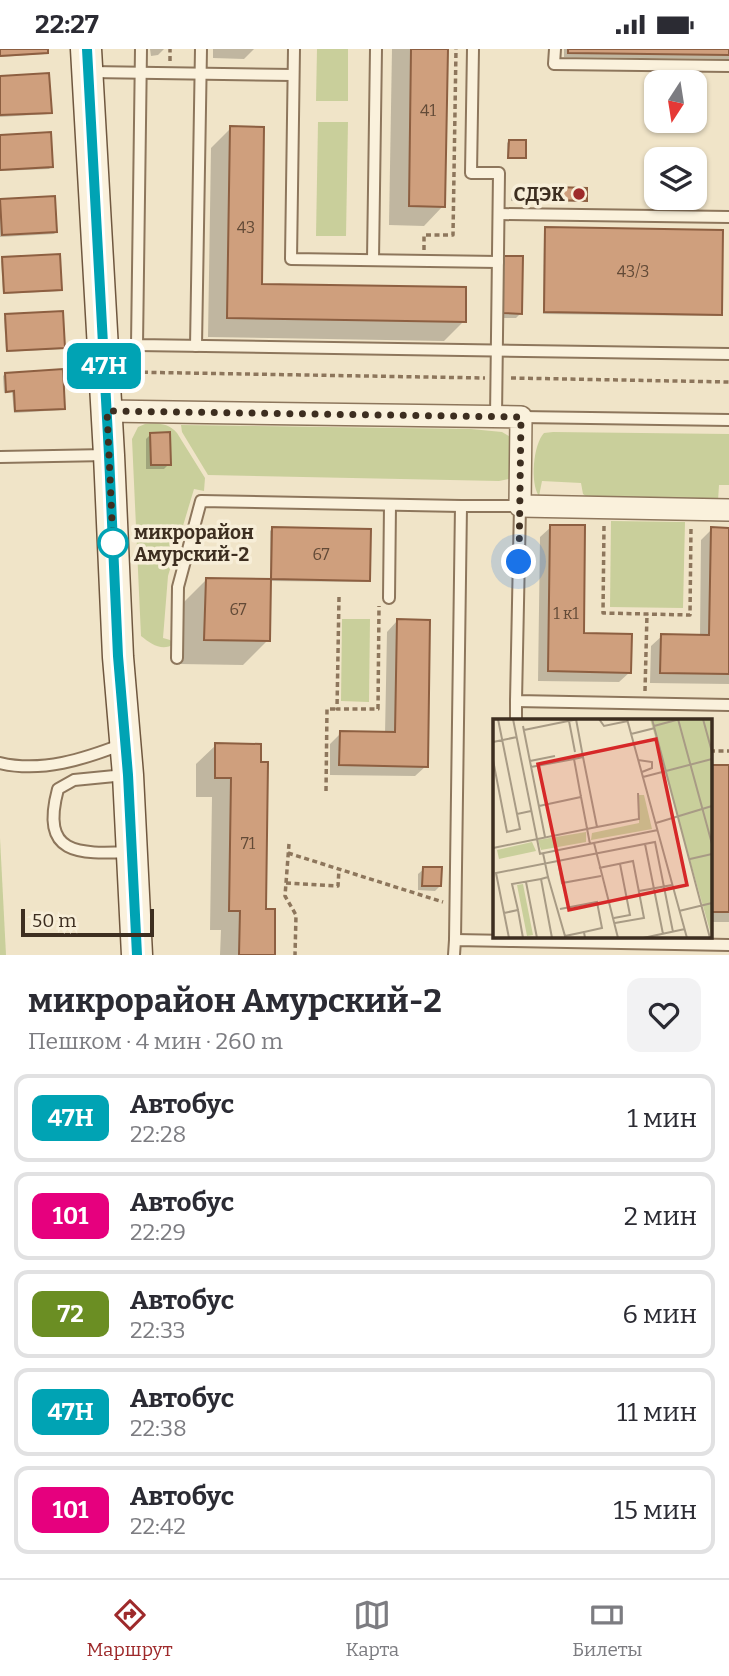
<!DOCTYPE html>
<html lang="ru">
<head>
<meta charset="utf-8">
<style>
  body { margin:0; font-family:Bitter,serif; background:#f2f2f3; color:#2b2b33; height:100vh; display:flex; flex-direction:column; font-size:26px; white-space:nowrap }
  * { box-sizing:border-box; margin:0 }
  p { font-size:23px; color:#7c7c81 }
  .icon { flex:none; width:38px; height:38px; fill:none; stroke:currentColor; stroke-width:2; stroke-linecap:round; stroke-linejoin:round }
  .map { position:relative; height:906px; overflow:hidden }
  .details { display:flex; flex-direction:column; background:#fff; flex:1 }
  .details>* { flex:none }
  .badge { padding:0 14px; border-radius:10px; font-size:24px; line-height:46px }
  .needle { width:46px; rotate:192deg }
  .controls { position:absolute; left:644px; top:21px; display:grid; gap:14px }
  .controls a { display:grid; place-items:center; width:63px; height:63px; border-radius:14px; background:#fff; box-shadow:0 2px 5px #0004; font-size:35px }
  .scale { position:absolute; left:21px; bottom:18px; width:133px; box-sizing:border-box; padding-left:7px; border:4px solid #3d2e20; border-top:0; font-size:19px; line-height:24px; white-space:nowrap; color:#3d2e20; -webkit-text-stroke:5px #f7eed8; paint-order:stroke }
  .you { position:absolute; width:35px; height:35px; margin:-18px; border:5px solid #fff; border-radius:50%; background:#1a73e8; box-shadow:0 0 0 10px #1a73e833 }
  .map>.badge { position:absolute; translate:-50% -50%; box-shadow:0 0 0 4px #fff }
  .round { display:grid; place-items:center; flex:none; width:74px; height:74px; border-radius:14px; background:#f2f2f3 }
  .head { display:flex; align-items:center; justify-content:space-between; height:119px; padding:0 28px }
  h1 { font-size:33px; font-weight:700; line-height:52px }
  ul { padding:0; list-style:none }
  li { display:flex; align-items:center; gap:21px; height:88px; margin:0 14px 10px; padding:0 14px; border:4px solid #e1e1e2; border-radius:14px }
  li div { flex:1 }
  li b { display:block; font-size:26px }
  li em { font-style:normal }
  li .badge { min-width:77px; font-weight:700; text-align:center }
  .status { display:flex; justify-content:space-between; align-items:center; height:49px; padding:0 35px; background:#fff; direction:ltr }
  .status svg { height:19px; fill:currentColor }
  .tab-bar { display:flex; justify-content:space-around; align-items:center; height:98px; border-top:2px solid #e1e1e2; background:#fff; font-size:19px; color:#7c7c81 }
  .tab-bar a { display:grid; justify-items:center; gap:4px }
  .tab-bar .current { color:#9e2a2b }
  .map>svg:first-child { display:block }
  .green { fill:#c9cf9b }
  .shadow { fill:#0003 }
  .building { fill:#cf9f7d; stroke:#8d5f41; stroke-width:2 }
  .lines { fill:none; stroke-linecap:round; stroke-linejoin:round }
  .service-casing { stroke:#8d765c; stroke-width:14 }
  .minor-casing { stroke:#8d765c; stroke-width:24 }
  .secondary-casing { stroke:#6f573f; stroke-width:33 }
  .path { stroke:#8d765c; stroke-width:3.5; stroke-dasharray:5 3.5; stroke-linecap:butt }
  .service { stroke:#faf1dc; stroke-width:10 }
  .minor { stroke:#faf1dc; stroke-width:21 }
  .secondary { stroke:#faf1dc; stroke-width:30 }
  .line-casing { stroke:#fff; stroke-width:16 }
  .line { stroke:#00a3b4; stroke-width:10 }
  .walk { stroke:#3d2e20; stroke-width:7; stroke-dasharray:0 12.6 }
  .poi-dot { fill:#9e2a2b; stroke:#f7eed8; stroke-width:2.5 }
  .stop-dot { fill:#fff; stroke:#00a3b4; stroke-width:3.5 }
  .labels { text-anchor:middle; stroke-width:7; stroke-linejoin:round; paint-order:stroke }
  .number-label { font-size:16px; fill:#624a37 }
  .poi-label { font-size:19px; font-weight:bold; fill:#3d2e20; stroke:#f7eed8; text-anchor:end }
  .stop-label { font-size:19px; font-weight:bold; fill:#3d2e20; stroke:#f7eed8; text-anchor:start }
  .inset-road { fill:none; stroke:#a89b85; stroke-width:2 }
  .view { fill:#d62828; fill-opacity:0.15; stroke:#d62828; stroke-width:3.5 }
  .inset-edge { fill:none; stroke:#3d2e20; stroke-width:3.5 }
</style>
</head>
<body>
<div class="status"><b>22:27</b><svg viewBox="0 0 49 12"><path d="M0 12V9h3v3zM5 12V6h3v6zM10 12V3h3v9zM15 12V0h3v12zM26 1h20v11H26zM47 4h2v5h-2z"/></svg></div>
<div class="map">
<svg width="729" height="906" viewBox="0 0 729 906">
  <rect width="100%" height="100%" fill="#f0e4c8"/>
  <!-- green -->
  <g class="green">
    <polygon points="317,0 348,0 348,52 316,52"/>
    <polygon points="318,73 348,73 346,187 316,187"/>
    <path d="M145,375c13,-1 23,-1 32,9l28,45 -1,13 -10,-2 -26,87 -5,62 7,2 4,4c-12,8 -23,0 -33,-8l-9,-197 6,-12z"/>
    <polygon points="181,376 471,380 502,383 512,389 513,429 499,432 208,426 182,383"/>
    <path d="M553,383l176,2v51h-10l-1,16 -128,-2 -7,-5 -2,-11 -39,-2 -3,15c-9,-13 -6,-51 5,-63z"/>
    <polygon points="611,472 685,473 683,559 610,558"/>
    <polygon points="342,570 370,570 369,653 341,652"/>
    <polygon points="0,789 6,906 0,906"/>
  </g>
  <!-- shadow -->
  <g class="shadow">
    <polygon points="0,0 46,0 46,3 44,5 0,8"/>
    <polygon points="150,0 164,0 158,6 151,7"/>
    <polygon points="213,0 254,0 244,10 213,9"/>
    <polygon points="392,0 446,0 443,157 424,177 389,176"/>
    <polygon points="564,0 729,0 729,10 564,8"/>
    <polygon points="0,29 50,63 48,65 0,68"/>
    <polygon points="231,79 260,237 464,272 444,292 208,288 211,99"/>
    <polygon points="0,88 51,118 49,120 0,122"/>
    <polygon points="509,92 524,108 522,110 507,110 507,94"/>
    <polygon points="524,139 585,151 583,153 511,152 511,147 513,145 522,145"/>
    <polygon points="0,152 1,152 56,183 54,185 0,188"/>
    <polygon points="546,180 720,265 718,267 543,265 544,182"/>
    <polygon points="3,210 61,240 59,242 3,245 1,212"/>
    <polygon points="499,214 521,264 516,269 498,269"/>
    <polygon points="6,267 63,298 61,300 6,303 4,269"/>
    <polygon points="5,325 63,359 61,361 14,364 12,343 4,344 3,327"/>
    <polygon points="151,385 169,415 164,420 146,420 146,390"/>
    <polygon points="551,478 582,585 630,623 619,633 538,632 540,488"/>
    <polygon points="272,480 369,531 367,533 270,532 270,482"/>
    <polygon points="712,480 729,480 729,635 650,634 651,597 662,587 700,587 701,491"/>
    <polygon points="206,531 268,591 243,616 180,615 181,556"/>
    <polygon points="397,572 426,717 415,727 330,726 330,695 341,684 385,685 387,583"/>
    <polygon points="216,696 259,715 264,862 273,906 220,906 221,881 210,881 212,748 196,748 196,715"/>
    <rect x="710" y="718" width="19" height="155"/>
    <polygon points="424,820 440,837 435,842 418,841 418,825"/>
  </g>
  <!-- building -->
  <g class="building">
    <polygon points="0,0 48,0 48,4 0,7"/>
    <polygon points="411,0 448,0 445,158 409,157"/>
    <polygon points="568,0 729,0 729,6 568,4"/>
    <polygon points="49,24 52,64 0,66 0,27"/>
    <polygon points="230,77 264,78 262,235 466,238 466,273 227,269"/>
    <polygon points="51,83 53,118 0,121 0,86"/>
    <polygon points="509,91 526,91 526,109 508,109"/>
    <polygon points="523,137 587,139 587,152 523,150"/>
    <polygon points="55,147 57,183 2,186 0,150"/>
    <polygon points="545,178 723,181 722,266 544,263"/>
    <polygon points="60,205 62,241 4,244 2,208"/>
    <polygon points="503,207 523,207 522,265 503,264"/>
    <polygon points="63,262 65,299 7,302 5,265"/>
    <polygon points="63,320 65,360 15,362 14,342 6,343 5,324"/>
    <polygon points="170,383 171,416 151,416 150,384"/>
    <polygon points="550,476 585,476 584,584 632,585 631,624 548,622"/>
    <polygon points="272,478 371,480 370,532 271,530"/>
    <polygon points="711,478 729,479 729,625 660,624 661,585 709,586"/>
    <polygon points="206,529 271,530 270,592 204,591"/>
    <polygon points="397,570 430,571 428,718 339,716 340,682 395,683"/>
    <polygon points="215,694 261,695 261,713 268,713 266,860 275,860 275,906 239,906 240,862 229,862 231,729 215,729"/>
    <rect x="710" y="716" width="19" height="147"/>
    <polygon points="423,818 442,818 441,837 422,837"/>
  </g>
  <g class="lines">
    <defs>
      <g id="service">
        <polyline points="141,0 137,296 729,305"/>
        <polyline points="294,0 291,210 498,213"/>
        <polyline points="473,0 471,124 499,124 496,368"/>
        <polyline points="555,0 554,15 729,17"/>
        <polyline points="91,23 293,26"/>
        <polyline points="499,165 729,168"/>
        <polyline points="373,211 376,0"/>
        <polyline points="196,297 201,0"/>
        <polyline points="521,368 729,371"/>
        <polyline points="0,408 107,406"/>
        <polyline points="389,549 390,456"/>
        <polyline points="177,609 178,538 201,452 461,457"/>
        <polyline points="516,671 516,652"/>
        <path d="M0,714c42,10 84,-4 123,-19"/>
        <path d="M125,726l-51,5 -16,9c-18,67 20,65 73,63"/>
        <polyline points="513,887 513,892 729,896"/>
        <polyline points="455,891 461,457 520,457 516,652 729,656"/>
        <polyline points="454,906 455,891 513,892"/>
      </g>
      <polyline id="minor" points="107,362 521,368 520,457 729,461"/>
      <polyline id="secondary" points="86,0 109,406 118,608 128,726 137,906"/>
    </defs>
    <!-- service casing -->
    <use href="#service" class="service-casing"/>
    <!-- minor casing -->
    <use href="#minor" class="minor-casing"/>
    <!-- secondary casing -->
    <use href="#secondary" class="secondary-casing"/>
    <!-- path -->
    <g class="path">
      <polyline points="170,12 170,0"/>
      <polyline points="424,201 424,186 453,186 456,0"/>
      <polyline points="126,323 485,329"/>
      <polyline points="511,329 729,333"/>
      <polyline points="604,477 603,564 690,566 691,478"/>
      <polyline points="339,548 337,660 378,660 379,557"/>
      <polyline points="645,642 647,565"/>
      <polyline points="710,702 729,702"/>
      <polyline points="326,742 327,660 337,660"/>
      <polyline points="289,795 285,847 296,866 295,906"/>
      <polyline points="288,804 443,853"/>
      <polyline points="286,834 338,837 339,820"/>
    </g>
    <!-- service -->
    <use href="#service" class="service"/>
    <!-- minor -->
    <use href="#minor" class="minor"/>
    <!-- secondary -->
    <use href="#secondary" class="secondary"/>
  </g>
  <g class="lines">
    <defs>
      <polyline id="line" points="87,0 109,406 118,607 128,726 137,906"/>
    </defs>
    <!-- line casing -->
    <use href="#line" class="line-casing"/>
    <!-- line -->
    <use href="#line" class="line"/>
    <!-- walk -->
    <polyline class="walk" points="113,494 107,362 521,368 519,513"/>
  </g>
  <!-- markers -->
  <circle class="poi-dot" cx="579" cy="145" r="7"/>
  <circle class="stop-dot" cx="113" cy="494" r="14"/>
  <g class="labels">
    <!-- number labels -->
    <g class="number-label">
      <text x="428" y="67">41</text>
      <text x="246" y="184">43</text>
      <text x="633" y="228">43/3</text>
      <text x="321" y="511">67</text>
      <text x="238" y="566">67</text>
      <text x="566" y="570">1 к1</text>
      <text x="248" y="800">71</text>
    </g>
    <!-- poi labels -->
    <g class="poi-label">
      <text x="565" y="152">СДЭК</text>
    </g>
    <!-- stop labels -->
    <g class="stop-label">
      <text x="134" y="490">микрорайон<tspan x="134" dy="22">Амурский-2</tspan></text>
    </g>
  </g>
  <!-- overview -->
  <g transform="translate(493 670)">
    <rect width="219" height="219" fill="#f0e4c8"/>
    <path d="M157,0h62v219zM146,76h5l8,34 -61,11 1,-7 47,-10zM93,113v10l-45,8 -3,-10zM39,123l4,9 -37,8 -2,-9zM30,165l10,51 -6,1 -10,-51z" fill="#c9cf9b"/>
    <path class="inset-road" d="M5,0l19,95M20,0l27,135M106,0l5,7 24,-5M134,0l60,219M159,0l58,219M185,0l34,125M210,0l9,33M76,2l6,31M30,7l22,111M161,7l26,-7M31,11l54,-11M138,15l24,-6M0,23l24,-5M81,40l9,-2 -7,-38M0,41l14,72 13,-3 -3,-15 14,-3M145,41l14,2v6l-10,4M37,42l25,-5M38,48l43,-8 7,38M150,58l69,-18M46,87l42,-9 9,47M163,104l56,-17M104,108l42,-8 -1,-26M101,124l24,95M152,125l18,90M0,129l104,-21 -14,-70M50,134l5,24 -7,2 11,59M46,135l119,-24M197,140l22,-5M65,142l4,22 39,-7M106,149l34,-7 11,57 -29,5M55,158l17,59 19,-4M48,160l-29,5 6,26 -14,3 -8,-40 159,-31 18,90M33,163l11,56M146,172l33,-6M67,190l37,-7 5,26 -18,4 1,6M25,191l5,28M186,192l33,-8M11,194l5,25M121,199l16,-3 -10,-51M150,219l42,-9"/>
    <path class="view" d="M163,20l31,146 -118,25 -31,-146z"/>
    <rect width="219" height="219" class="inset-edge"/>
  </g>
</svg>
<div class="controls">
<a><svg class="needle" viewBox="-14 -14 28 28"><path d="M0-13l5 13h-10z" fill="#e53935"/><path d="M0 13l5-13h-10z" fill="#7c7c81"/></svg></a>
<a><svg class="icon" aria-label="layers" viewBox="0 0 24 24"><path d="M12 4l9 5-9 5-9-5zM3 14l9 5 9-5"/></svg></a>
</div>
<div class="scale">50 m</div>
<div class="you" style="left:519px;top:513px"></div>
<b class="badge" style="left:104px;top:317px;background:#00a3b4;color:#fff">47Н</b>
</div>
<section class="details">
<div class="head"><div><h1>микрорайон Амурский-2</h1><p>Пешком · 4 мин · 260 m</p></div><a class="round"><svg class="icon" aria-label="heart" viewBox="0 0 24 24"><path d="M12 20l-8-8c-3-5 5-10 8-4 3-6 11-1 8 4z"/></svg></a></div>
<ul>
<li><span class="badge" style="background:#00a3b4;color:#fff">47Н</span><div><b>Автобус</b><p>22:28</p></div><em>1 мин</em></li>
<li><span class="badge" style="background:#e6007e;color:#fff">101</span><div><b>Автобус</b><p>22:29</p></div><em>2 мин</em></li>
<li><span class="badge" style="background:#6b8e23;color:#fff">72</span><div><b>Автобус</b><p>22:33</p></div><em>6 мин</em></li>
<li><span class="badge" style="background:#00a3b4;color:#fff">47Н</span><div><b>Автобус</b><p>22:38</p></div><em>11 мин</em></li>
<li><span class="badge" style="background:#e6007e;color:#fff">101</span><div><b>Автобус</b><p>22:42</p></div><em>15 мин</em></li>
</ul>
</section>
<nav class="tab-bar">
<a class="current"><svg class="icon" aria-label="directions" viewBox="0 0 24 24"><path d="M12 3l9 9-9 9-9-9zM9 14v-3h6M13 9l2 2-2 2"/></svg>Маршрут</a>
<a><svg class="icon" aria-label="map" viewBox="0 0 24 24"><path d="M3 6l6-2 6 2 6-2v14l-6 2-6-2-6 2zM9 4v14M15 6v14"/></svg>Карта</a>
<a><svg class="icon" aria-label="tickets" viewBox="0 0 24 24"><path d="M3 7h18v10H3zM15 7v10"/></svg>Билеты</a>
</nav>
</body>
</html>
